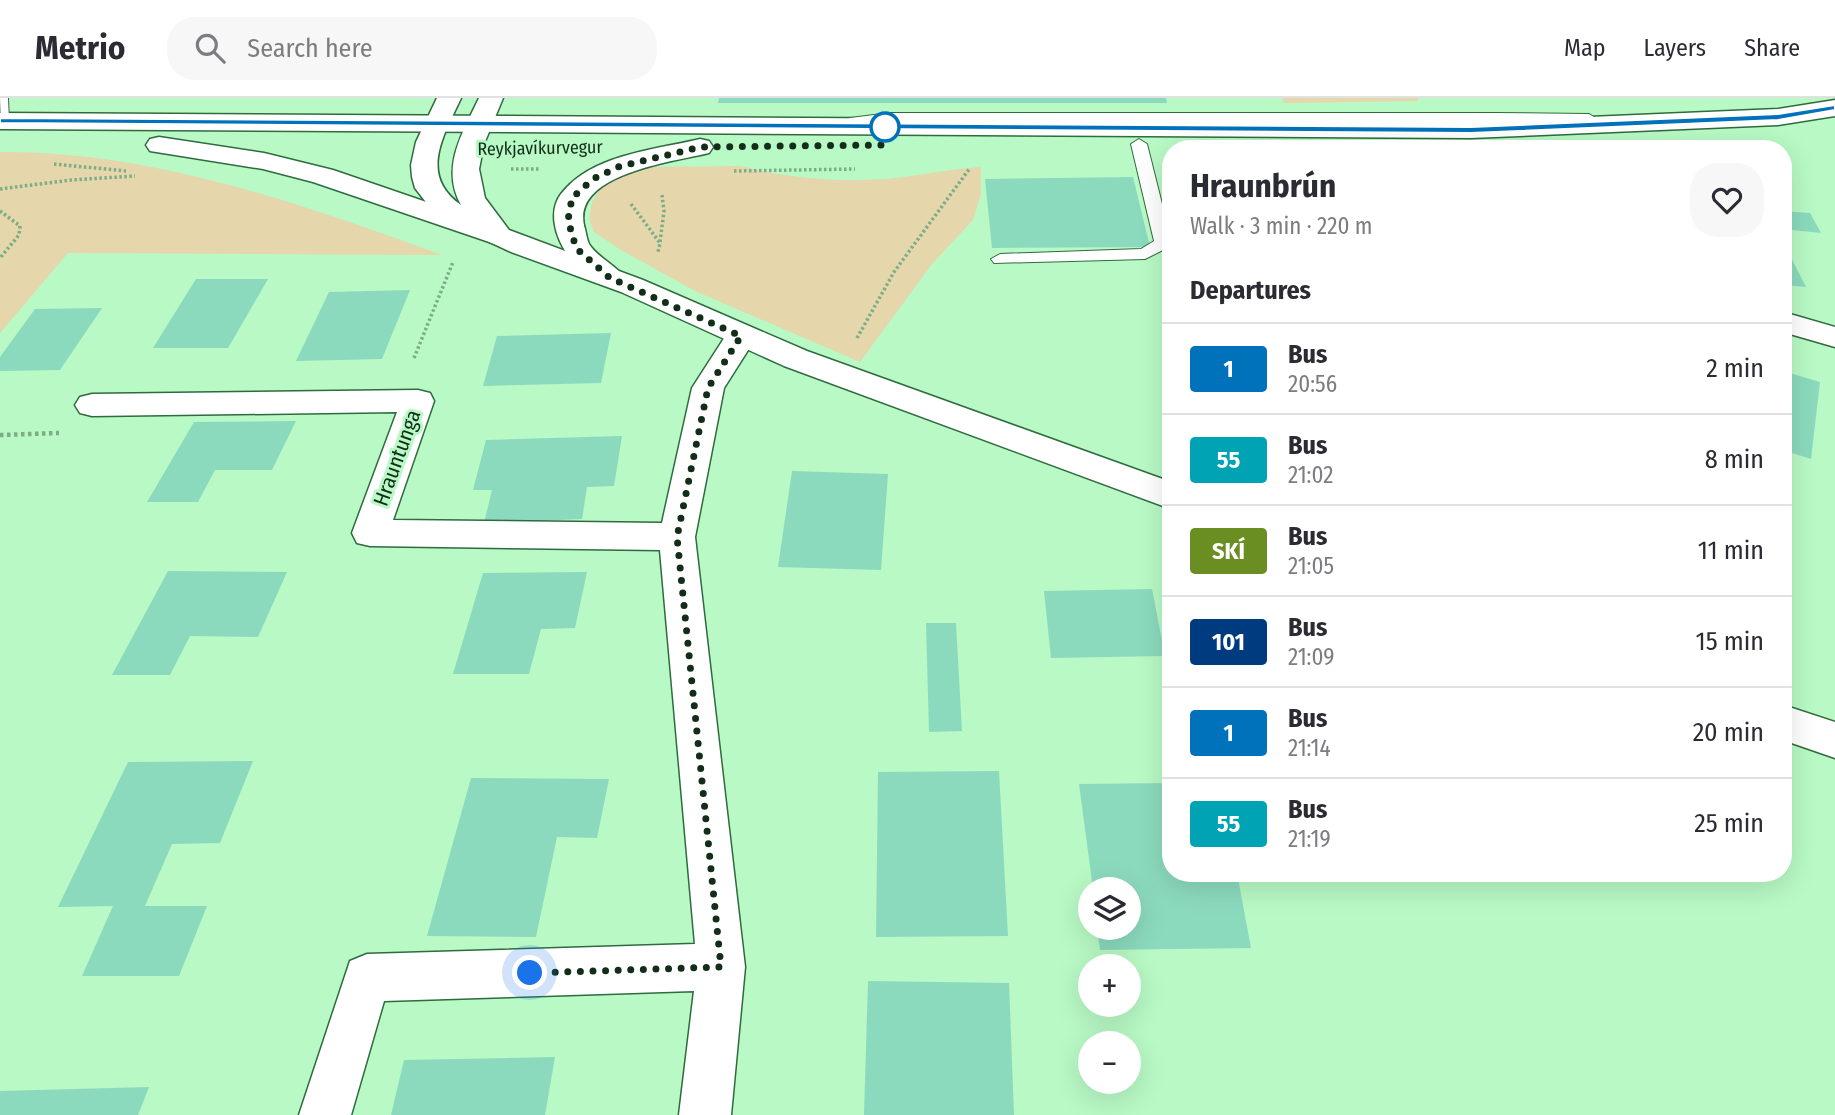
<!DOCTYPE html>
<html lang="en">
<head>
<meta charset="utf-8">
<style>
  body { margin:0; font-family:"Fira Sans Condensed",sans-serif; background:#f7f7f7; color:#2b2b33; height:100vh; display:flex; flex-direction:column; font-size:26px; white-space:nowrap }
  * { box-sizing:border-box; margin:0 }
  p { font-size:23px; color:#7c7c81 }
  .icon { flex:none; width:38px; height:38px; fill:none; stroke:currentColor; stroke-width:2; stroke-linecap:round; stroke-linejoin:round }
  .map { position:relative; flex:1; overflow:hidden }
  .details { position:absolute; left:1162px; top:42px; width:630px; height:742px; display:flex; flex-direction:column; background:#fff; border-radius:28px; box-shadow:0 7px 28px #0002 }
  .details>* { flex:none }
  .badge { padding:0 14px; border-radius:5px; font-size:24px; line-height:46px }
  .fabs { position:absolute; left:1078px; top:779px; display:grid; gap:14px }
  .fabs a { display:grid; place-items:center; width:63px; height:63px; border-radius:50%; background:#fff; box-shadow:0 7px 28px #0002; font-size:35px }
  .you { position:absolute; width:35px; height:35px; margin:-18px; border:5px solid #fff; border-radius:50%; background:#1a73e8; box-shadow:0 0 0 10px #1a73e833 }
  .map>.badge { position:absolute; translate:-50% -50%; box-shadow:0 0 0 4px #fff }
  h2 { padding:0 28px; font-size:26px; line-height:63px }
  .round { display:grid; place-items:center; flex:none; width:74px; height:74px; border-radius:28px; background:#f7f7f7 }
  .head { display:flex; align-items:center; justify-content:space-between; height:119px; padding:0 28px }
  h1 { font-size:33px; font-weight:700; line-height:52px }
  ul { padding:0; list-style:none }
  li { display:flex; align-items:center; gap:21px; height:91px; padding:0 28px; border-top:2px solid #e1e1e2 }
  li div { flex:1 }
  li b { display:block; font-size:26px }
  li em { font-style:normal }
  li .badge { min-width:77px; font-weight:700; text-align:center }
  header { display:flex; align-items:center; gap:42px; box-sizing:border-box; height:98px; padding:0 35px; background:#fff; border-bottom:2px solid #e1e1e2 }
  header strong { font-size:33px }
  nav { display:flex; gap:38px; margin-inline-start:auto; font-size:24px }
  .search { width:490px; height:63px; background:#f7f7f7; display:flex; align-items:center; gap:18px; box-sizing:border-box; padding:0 24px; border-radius:28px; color:#7c7c81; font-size:26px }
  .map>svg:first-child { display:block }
  .green { fill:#e5d6ac }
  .building { fill:#8bdabe }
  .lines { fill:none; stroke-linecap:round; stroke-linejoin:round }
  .service-casing { stroke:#2e6b3e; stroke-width:2 }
  .minor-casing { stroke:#2e6b3e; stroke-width:3 }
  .tertiary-casing { stroke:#2e6b3e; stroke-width:3 }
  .secondary-casing { stroke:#2e6b3e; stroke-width:3 }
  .path-far1 { stroke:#7bae86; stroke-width:3.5; stroke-dasharray:2.5 2.5; stroke-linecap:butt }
  .path { stroke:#7bae86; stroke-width:4.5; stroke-dasharray:3.5 3.5; stroke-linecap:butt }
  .service { fill:#fff; fill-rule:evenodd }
  .minor { fill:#fff; fill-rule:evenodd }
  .tertiary { fill:#fff; fill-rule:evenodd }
  .secondary { fill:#fff; fill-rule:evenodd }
  .line { fill:#0072bc; stroke:#fff; stroke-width:2 }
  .walk { stroke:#132d19; stroke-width:7; stroke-dasharray:0 12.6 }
  .stop-dot { fill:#fff; stroke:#0072bc; stroke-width:3.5 }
  .labels { text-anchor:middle; stroke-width:6; stroke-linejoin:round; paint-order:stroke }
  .far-street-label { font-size:18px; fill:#132d19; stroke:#b8f9c5 }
  .street-label { font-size:21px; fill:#132d19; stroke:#b8f9c5 }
</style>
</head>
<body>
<header>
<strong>Metrio</strong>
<div class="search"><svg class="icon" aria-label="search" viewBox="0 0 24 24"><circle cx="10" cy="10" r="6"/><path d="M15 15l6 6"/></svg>Search here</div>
<nav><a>Map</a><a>Layers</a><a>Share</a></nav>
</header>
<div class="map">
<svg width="1835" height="1017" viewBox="0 0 1835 1017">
  <rect width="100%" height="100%" fill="#b8f9c5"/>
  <!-- green -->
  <g class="green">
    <polygon points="1282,0 1418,0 1418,3 1284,5"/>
    <path d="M0,54c153,-1 301,52 442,103l-374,-2 -68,80z"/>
    <path d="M740,68c49,12 94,16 145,13 32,-3 64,-10 96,-12v27l-8,26 -41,44 -72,98 -165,-71 -74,-41 -27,-18 -5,-13 3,-17 8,-13 26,-16 25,-6z"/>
  </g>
  <!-- building -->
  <g class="building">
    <polygon points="719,0 1166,0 1167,5 718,5"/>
    <polygon points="1133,79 1150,149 992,150 985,81"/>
    <polygon points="1783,113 1810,115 1821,135 1783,131"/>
    <polygon points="1783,144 1806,189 1783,187"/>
    <polygon points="196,181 268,181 228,250 153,250"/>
    <polygon points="410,192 382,261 296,263 329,194"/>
    <polygon points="102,210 60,272 0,273 0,259 35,211"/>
    <polygon points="611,235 601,285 483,288 497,238"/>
    <polygon points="1783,273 1820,284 1811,361 1783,352"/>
    <polygon points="296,323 272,372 215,372 198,404 147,404 194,324"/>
    <polygon points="622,338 614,388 587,389 582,421 484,425 492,392 473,392 486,342"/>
    <polygon points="792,373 888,376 881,472 778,469"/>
    <polygon points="168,473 287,474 258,539 190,538 170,577 112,577"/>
    <polygon points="587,474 575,530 541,531 529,576 453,576 483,475"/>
    <polygon points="1152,491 1165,558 1051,560 1044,493"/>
    <polygon points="926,525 956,525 962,633 929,634"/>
    <polygon points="253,663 220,745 172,746 145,808 207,808 179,878 82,878 113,808 58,809 128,664"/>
    <polygon points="999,673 1008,838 876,839 878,674"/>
    <polygon points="471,680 609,681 597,740 557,739 536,839 427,838"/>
    <polygon points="1171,685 1171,775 1237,775 1251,850 1100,852 1097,830 1129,830 1129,791 1093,791 1079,686"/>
    <polygon points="868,883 1009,885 1014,1017 864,1017"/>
    <polygon points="555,959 545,1017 391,1017 404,962"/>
    <polygon points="149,989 138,1017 0,1017 0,993"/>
  </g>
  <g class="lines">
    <defs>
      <g id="service">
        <polygon points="0,0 8,0 9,23 1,28"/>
        <polygon points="890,15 1494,15 1589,16 1597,21 1589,26 890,23 850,30 842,25 850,20"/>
        <polygon points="1139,41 1147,46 1171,142 1169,149 1145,161 994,165 991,161 1000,156 1141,151 1154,143 1131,46"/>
      </g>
      <g id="minor">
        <polygon points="1783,214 1835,229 1835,249 1783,234"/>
        <polygon points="741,228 752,231 757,238 724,290 695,439 745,869 731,1017 679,1017 694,893 384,903 351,1017 299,1017 350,863 367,856 695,846 660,452 370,448 357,445 352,435 397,314 92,318 80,315 75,307 80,299 92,296 418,292 430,295 434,303 393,422 662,425 692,290 730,231"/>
      </g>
      <g id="tertiary">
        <path d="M437,0h24c-17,37 -43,77 0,107 -21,-37 2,-73 18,-107h24l-19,46 -5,25 6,29 24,32 134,50 164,71 364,131v27l-387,-143 -163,-74 -110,-40 -58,-27 -21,-15 -17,-22 -3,-11 -1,-12 5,-23z"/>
        <polygon points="1783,607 1835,624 1835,660 1783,642"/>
      </g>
      <g id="secondary">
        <polygon points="1835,2 1835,18 1778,27 1471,40 0,31 0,15 1471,24 1778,11"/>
        <polygon points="159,39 264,55 333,72 508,132 512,138 508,144 498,147 313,84 263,71 150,53 146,47 150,41"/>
        <path d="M700,41l9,2 4,6 -4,6c-36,9 -141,21 -124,76 1,4 2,11 4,15 9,14 27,21 36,34l-5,6c-36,9 -84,-57 -59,-90 31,-40 94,-44 139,-55z"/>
      </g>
    </defs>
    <!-- service casing -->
    <use href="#service" class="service-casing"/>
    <!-- minor casing -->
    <use href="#minor" class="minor-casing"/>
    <!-- tertiary casing -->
    <use href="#tertiary" class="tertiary-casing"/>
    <!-- secondary casing -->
    <use href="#secondary" class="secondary-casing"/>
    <!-- path-far1 -->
    <g class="path-far1">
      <polyline points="54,66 126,73"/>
      <polyline points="511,71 541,71"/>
      <polyline points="734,73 855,71"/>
      <polyline points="0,91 71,82 135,78"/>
      <polyline points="631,106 660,145 658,154"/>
      <polyline points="0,113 20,128 19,137 0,160"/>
      <polyline points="660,144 664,113 662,97"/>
      <polyline points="857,240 894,174 970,70"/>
      <polyline points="414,260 453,164"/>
    </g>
    <!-- path -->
    <polyline class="path" points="0,337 59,335"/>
    <!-- service -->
    <use href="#service" class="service"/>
    <!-- minor -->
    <use href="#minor" class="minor"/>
    <!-- tertiary -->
    <use href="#tertiary" class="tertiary"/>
    <!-- secondary -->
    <use href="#secondary" class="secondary"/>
  </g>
  <!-- line -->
  <polygon class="line" points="1835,7 1835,12 1778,22 1471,35 0,25 0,20 1471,29 1778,16"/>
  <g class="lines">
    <!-- walk -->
    <polyline class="walk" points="530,875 721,869 677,439 708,290 741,238 610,180 576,150 568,122 572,100 593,81 618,69 700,49 881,47 885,29"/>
  </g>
  <!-- markers -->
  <circle class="stop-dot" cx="885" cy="29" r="14"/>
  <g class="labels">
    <!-- far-street labels -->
    <g class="far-street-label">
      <text transform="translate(540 50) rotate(-1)" y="6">Reykjavíkurvegur</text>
    </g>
    <!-- street labels -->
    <g class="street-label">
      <text transform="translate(397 360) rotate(-70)" y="7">Hrauntunga</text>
    </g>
  </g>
</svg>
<div class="fabs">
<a><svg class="icon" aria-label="layers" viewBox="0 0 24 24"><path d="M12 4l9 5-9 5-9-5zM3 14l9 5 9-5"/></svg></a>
<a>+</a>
<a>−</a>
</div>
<div class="you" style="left:530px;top:875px"></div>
<section class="details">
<div class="head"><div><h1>Hraunbrún</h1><p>Walk · 3 min · 220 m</p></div><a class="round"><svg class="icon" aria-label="heart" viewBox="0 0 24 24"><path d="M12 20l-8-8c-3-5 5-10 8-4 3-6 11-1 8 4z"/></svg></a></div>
<h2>Departures</h2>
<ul>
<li><span class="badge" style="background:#0072bc;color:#fff">1</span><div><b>Bus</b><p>20:56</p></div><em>2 min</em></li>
<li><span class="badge" style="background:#00a3b4;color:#fff">55</span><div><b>Bus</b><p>21:02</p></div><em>8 min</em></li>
<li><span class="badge" style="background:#6b8e23;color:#fff">SKÍ</span><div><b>Bus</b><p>21:05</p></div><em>11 min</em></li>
<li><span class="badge" style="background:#003b80;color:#fff">101</span><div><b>Bus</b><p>21:09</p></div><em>15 min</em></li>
<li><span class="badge" style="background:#0072bc;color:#fff">1</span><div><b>Bus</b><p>21:14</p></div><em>20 min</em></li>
<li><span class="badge" style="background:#00a3b4;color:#fff">55</span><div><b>Bus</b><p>21:19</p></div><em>25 min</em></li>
</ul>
</section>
</div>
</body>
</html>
